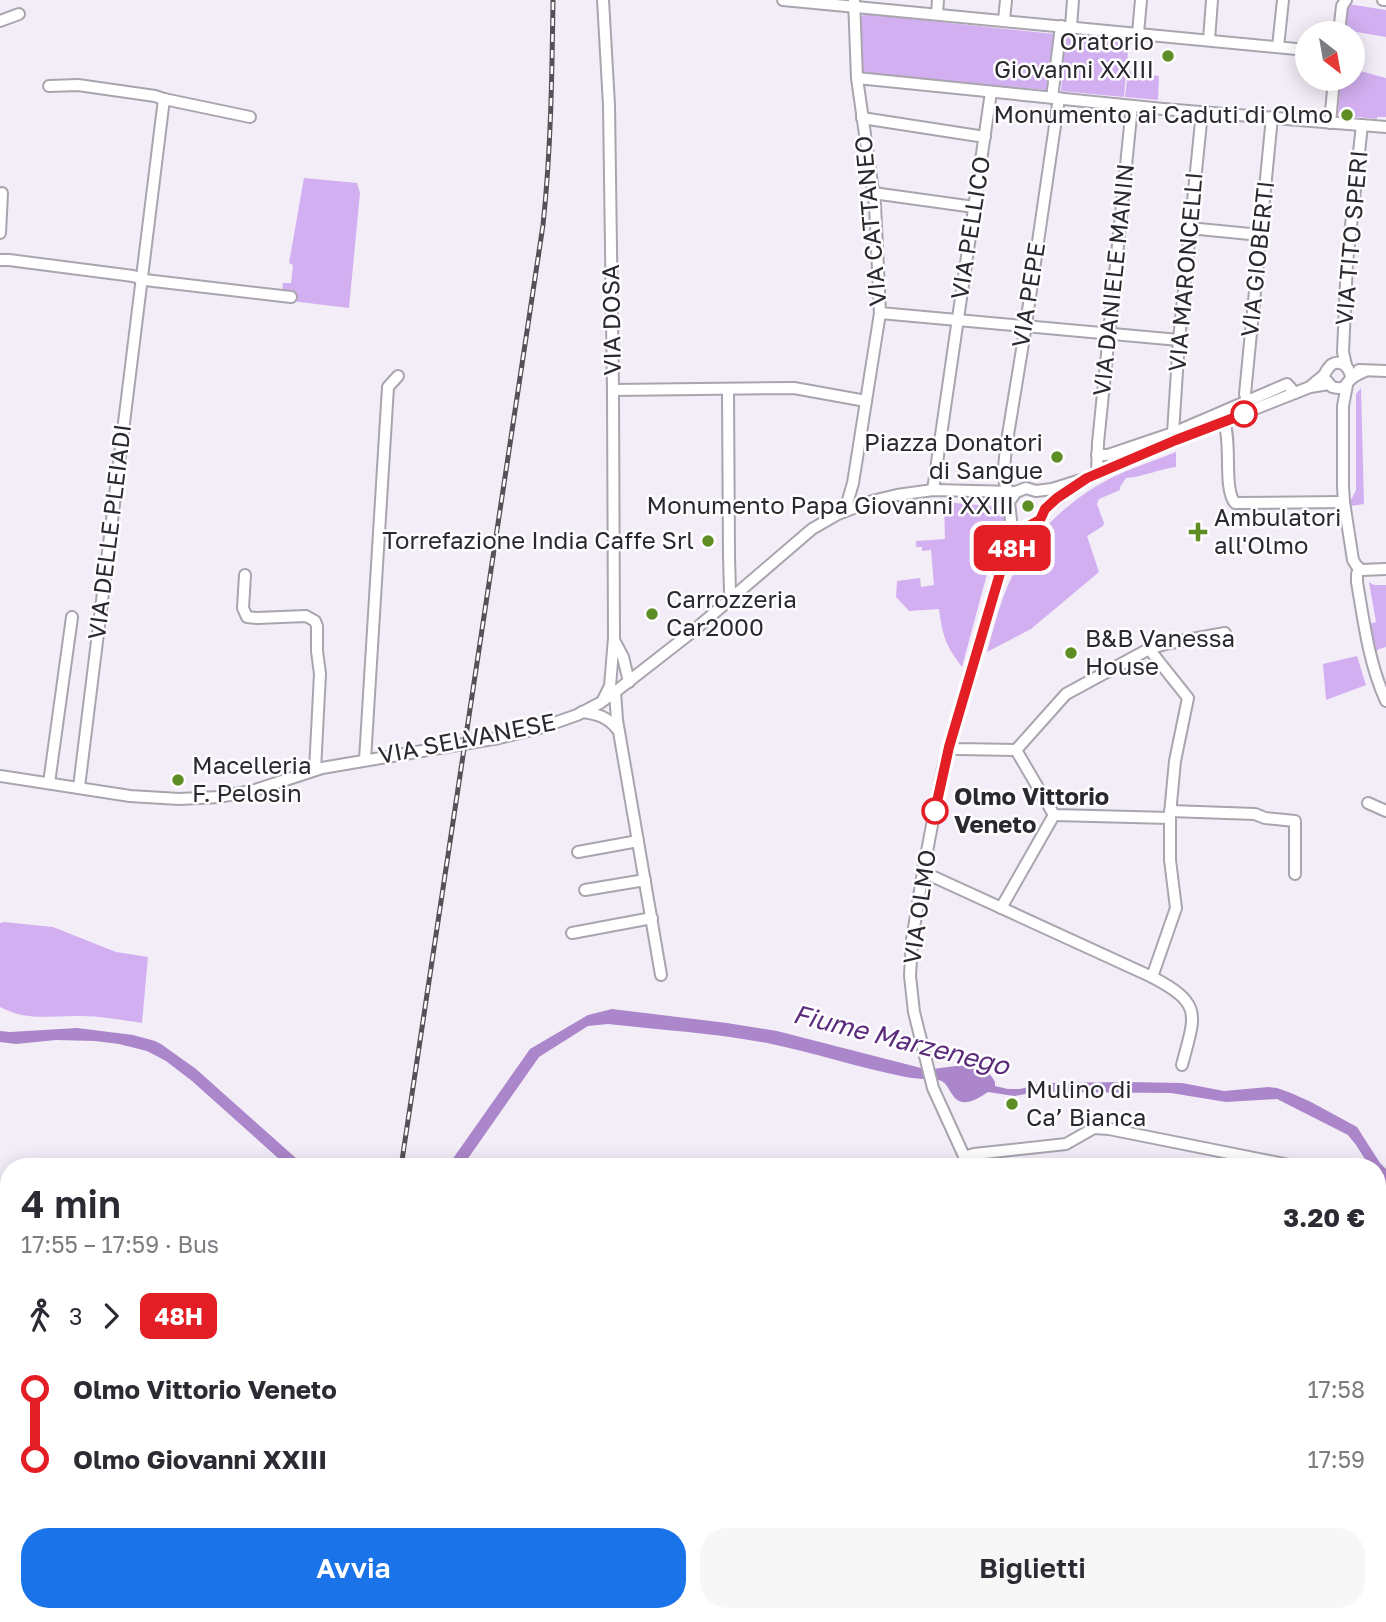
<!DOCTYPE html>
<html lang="it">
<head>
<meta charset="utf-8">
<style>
  body { margin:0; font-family:"Golos Text",sans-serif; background:#f7f7f7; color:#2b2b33; height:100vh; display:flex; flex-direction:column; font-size:26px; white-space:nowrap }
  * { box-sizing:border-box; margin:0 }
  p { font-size:23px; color:#7c7c81 }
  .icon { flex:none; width:38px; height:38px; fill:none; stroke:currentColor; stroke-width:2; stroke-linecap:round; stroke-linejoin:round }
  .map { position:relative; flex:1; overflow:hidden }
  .details { position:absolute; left:0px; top:1158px; width:1386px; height:464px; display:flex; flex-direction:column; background:#fff; border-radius:28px 28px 0 0; box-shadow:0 4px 18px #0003 }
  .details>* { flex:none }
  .badge { padding:0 14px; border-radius:10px; font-size:24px; line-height:46px }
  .needle { width:46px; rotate:149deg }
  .controls { position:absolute; left:1295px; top:21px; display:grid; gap:14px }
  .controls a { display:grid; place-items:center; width:70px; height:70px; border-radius:50%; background:#fff; box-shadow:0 4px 18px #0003; font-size:35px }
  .map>.badge { position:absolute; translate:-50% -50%; box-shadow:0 0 0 4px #fff }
  .legs { display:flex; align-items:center; gap:10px; height:77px; padding:0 21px; font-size:23px }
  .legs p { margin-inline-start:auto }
  .summary { display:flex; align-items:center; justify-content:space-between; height:119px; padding:0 21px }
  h1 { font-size:38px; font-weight:600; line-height:52px }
  .cta { display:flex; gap:14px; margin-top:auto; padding:14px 21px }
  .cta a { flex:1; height:80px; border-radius:28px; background:#1a73e8; color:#fff; font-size:28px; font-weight:600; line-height:80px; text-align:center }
  .cta a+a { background:#f7f7f7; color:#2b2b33 }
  ul { padding:0 21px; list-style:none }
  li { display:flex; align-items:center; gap:24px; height:70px; font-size:26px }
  li i { display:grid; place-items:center; width:10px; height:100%; margin:0 9px; background:currentColor }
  li i::after { content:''; width:18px; height:18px; margin:-9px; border:5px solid; border-radius:50%; background:#fff }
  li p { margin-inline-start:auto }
  li:first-child i { background:linear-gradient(#0000 50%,currentColor 0) }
  li:last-child i { background:linear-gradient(currentColor 50%,#0000 0) }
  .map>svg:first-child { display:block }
  .green { fill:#d2aff0 }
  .water { fill:#ab86ca }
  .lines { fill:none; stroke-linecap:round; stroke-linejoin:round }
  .stream { stroke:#ab86ca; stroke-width:2.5 }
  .minor-casing { stroke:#a9a4ae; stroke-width:14 }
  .major-casing { stroke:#7a658d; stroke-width:18 }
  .minor { stroke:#fff; stroke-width:10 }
  .major { stroke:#c9b6d9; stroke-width:14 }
  .rail-casing { stroke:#555257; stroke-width:5 }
  .rail { stroke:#fefdff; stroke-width:2.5; stroke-dasharray:8; stroke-linecap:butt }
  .line-1-casing { stroke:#fff; stroke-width:16 }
  .line-1 { stroke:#e31e24; stroke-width:10 }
  .poi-dot { fill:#5e8e23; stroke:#fefdff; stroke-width:2.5 }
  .stop-1-dot { fill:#fff; stroke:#e31e24; stroke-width:3.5 }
  .labels { text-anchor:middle; stroke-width:5; stroke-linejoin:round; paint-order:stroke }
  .poi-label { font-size:24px; fill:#2b292d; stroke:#fefdff; text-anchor:end }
  .street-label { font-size:24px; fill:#2b292d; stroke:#fefdff }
  .stop-label { font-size:24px; font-weight:bold; fill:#2b292d; stroke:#fefdff; text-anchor:start }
  .water-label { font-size:26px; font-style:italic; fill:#59297a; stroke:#fefdff }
</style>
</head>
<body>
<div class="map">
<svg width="1386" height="1622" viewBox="0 0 1386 1622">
  <rect width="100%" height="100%" fill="#f3edf8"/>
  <!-- green -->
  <g class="green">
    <polygon points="1348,4 1386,10 1386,37 1345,30"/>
    <polygon points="864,14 1055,34 1047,90 863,74 860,18"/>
    <polygon points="1066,35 1129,41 1124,97 1061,91"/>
    <polygon points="1353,69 1386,78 1386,117 1377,117 1377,119 1338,115 1341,79 1353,79"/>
    <polygon points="1128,71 1159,76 1158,100 1125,97"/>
    <polygon points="304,178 357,183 360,193 349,308 291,301 282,293 283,283 291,283 293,265 289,263"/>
    <polygon points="1361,388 1364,504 1351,506 1351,500 1356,490 1356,394"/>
    <path d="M1176,452v15c-17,2 -33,10 -50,11l-6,9v3l-21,9 -2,5 7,19 -1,3 -16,10 12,36 -68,57 -44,23c6,-21 11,-42 19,-62 20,-49 58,-88 105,-112 20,-10 43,-17 65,-26z"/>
    <path d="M944,502l57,5c11,13 1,36 -4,51l-6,1 -29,108c-17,-23 -19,-30 -23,-58l-30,2 -13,-14 1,-16 23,-3 1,9 13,-2 -3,-35 -9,1v-4h-6v-6l29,-2z"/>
    <polygon points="1369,582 1374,585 1386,585 1386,647 1379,649 1374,653 1368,624 1376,622"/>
    <polygon points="1357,656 1366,685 1326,700 1323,664"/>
    <path d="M4,922l49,5 63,25 32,5 -6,66c-20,-3 -40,-7 -61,-7 -30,-1 -52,6 -81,-9v-84z"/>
  </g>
  <!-- water -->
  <g class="water">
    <path d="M612,1009l115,14 50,8 148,38c19,1 49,-10 63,3 3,3 5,7 7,10v4l13,3h12l24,-6 83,-1 55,1 42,8 44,-4 9,1 14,5 20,9 46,25 23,36 6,6v16l-9,-8v-10h-7l-14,-22 -8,-10 -71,-36 -51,3 -55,-9 -111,-1h-24l-22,4 -26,-4c-40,28 -33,-10 -50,-12 -12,-1 -24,-1 -37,-4 -45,-9 -89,-24 -134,-33 -53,-10 -107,-13 -159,-19l-20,2 -49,31 -77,110h-15l83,-118 58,-34z"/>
    <polygon points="77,1028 133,1035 155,1041 161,1044 196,1069 306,1167 288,1167 192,1081 166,1061 147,1051 119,1044 95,1041 56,1040 16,1044 0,1042 0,1031 10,1032"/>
  </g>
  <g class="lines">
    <!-- stream -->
    <polyline class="stream" points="1377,1307 1386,1309"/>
    <defs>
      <g id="minor">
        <polyline points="603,0 609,105 613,390 614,638 610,686 604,698"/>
        <polyline points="783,0 1307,50"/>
        <polyline points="1383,0 1385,0"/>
        <polyline points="937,14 938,0"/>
        <polyline points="1004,20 1006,0"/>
        <polyline points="0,21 19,14"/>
        <polyline points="1071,27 1073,0"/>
        <polyline points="1138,33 1141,0"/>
        <polyline points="1339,33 1342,6 1346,0"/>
        <polyline points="1209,40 1212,0"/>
        <polyline points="1278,47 1283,0"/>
        <polyline points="857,78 1163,109 1386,127"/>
        <polyline points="49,86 78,85 155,96 164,99 250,117"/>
        <polyline points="1052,98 1061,26"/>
        <polyline points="862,118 985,137"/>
        <polyline points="1330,123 1334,79"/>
        <polyline points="873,193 974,207"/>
        <polyline points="1189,228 1260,235"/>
        <polyline points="0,233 2,193"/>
        <polyline points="0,260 9,260 133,276 145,280 291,297"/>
        <polyline points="880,313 1179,340"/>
        <polyline points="1346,365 1343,352 1347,262 1362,125"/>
        <polyline points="1359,370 1386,371"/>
        <path d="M1326,380l6,7c13,3 11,0 19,-8 3,-3 10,-6 14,-8"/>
        <polyline points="1347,385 1343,406 1343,487 1344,502 1353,560 1356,565 1361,570 1386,569"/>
        <path d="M1310,387c4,-4 10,-8 14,-12 1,-2 5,-8 7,-10 11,-7 20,4 20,14"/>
        <polyline points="728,389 729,556 730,592 734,597"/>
        <polyline points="613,390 794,388 866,401"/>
        <polyline points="1247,401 1245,394 1272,117"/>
        <path d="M1224,422c8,21 -1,67 11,81l109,-1"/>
        <polyline points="1176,440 1173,433 1179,340 1202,112"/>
        <polyline points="1097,455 1108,455 1173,433 1287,384 1295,393"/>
        <polyline points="1097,473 1098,443 1132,106"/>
        <polyline points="933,490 991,92"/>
        <polyline points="1008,492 1005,483 1004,468 1006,447 1025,331 1059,98"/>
        <polyline points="843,512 848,500 853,483 880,313 875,205 857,78 854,0"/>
        <polyline points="1004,561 1025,528 1040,520 1045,509 1076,485"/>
        <path d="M1359,569l-2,5v8c7,41 12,82 29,119"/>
        <polyline points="245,575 243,608 247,617 257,618 306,616 315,621 317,626 317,651 320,674 315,770"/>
        <polyline points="614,640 623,657 629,682"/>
        <polyline points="1149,649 1165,644 1225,633"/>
        <polyline points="615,692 617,720 661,975"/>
        <path d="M582,712c16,2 26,5 36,18"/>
        <polyline points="1016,750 1054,815 1170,818"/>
        <polyline points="365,760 388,387 398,376"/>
        <polyline points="0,776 130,796 179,799 219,797 255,790 322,768 499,738 540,728 577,715 600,703 615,692 692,632 812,529 838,514 872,501 897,495 933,490 1016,492"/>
        <polyline points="49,783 72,617"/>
        <polyline points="79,787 164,99"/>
        <polyline points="1368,803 1386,811"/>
        <polyline points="1170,811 1255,814 1265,818 1295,821 1295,874"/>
        <polyline points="578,852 638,841"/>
        <polyline points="923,872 1152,977 1176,908 1170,860 1170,814 1175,761 1188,698 1149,649 1066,694 1016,750 958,749 949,748"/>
        <polyline points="585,890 645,880"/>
        <polyline points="1001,908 1054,815"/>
        <polyline points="572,933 652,918"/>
        <path d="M1152,977c52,27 43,38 30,88"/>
        <polyline points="964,1157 974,1154 1066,1144 1094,1128 1109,1129 1299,1167"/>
        <polyline points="969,1167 933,1088 914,1012 910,976 912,940 923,872 943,768 1003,563 1011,520 1009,502 1016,492 1026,488 1036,491 1052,489 1087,478 1176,440 1310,387 1329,384"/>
        <polyline points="1377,1209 1386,1208"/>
        <polyline points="0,1572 9,1570"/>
        <polyline points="90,1614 92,1622"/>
        <polyline points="762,1622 763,1614"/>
        <polyline points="829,1622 830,1614"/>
        <polyline points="858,1622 859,1614"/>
        <polyline points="939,1622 940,1614"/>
      </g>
      <g id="major">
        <polyline points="0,1254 9,1253"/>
        <polyline points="986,1614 991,1622"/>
        <polyline points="1052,1614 1077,1622"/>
        <polyline points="1028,1622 1044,1622"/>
      </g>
    </defs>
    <!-- minor casing -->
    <use href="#minor" class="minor-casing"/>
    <!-- major casing -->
    <use href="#major" class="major-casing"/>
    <!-- minor -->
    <use href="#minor" class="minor"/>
    <!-- major -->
    <use href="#major" class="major"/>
    <defs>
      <g id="rail">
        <path d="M401,1167l142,-942c8,-75 9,-150 10,-225"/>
        <polyline points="311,1622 314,1614"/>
      </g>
    </defs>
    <!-- rail casing -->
    <use href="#rail" class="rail-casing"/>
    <!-- rail -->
    <use href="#rail" class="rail"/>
  </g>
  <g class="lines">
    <defs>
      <polyline id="line-1" points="935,811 949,747 1003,563 1025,528 1040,520 1045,509 1057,498 1087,478 1176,440 1244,414"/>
    </defs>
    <!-- line-1 casing -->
    <use href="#line-1" class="line-1-casing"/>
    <!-- line-1 -->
    <use href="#line-1" class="line-1"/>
  </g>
  <!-- markers -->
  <g class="poi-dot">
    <circle cx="1168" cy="56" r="7"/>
    <circle cx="1347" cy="115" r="7"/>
    <circle cx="1057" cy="457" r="7"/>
    <circle cx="1028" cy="506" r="7"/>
    <path d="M1194.5 521.5h7v7h7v7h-7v7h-7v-7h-7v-7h7z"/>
    <circle cx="708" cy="541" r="7"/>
    <circle cx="652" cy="614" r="7"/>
    <circle cx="1071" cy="653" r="7"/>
    <circle cx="178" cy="780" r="7"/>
    <circle cx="1012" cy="1104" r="7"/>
  </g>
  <g class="stop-1-dot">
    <circle cx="1244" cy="414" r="12"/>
    <circle cx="935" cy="811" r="12"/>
  </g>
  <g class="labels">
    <!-- poi labels -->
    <g class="poi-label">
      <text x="1154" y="50">Oratorio<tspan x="1154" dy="28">Giovanni XXIII</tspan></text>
      <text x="1333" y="123">Monumento ai Caduti di Olmo</text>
      <text x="1043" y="451">Piazza Donatori<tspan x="1043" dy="28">di Sangue</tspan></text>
      <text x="1014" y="514">Monumento Papa Giovanni XXIII</text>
      <text x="1214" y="526" text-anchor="start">Ambulatori<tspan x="1214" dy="28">all'Olmo</tspan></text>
      <text x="694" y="549">Torrefazione India Caffe Srl</text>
      <text x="666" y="608" text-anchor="start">Carrozzeria<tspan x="666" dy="28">Car2000</tspan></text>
      <text x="1085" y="647" text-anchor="start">B&amp;B Vanessa<tspan x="1085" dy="28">House</tspan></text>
      <text x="192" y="774" text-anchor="start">Macelleria<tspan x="192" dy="28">F. Pelosin</tspan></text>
      <text x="1026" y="1098" text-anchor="start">Mulino di<tspan x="1026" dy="28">Ca’ Bianca</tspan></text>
    </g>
    <!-- street labels -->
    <g class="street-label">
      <text transform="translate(871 221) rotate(-95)" y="8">VIA CATTANEO</text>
      <text transform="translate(971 228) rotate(-81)" y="8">VIA PELLICO</text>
      <text transform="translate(1352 238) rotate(-85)" y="8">VIA TITO SPERI</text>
      <text transform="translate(1258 259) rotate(-84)" y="8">VIA GIOBERTI</text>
      <text transform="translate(1186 272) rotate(-85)" y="8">VIA MARONCELLI</text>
      <text transform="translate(1114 280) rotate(-84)" y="8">VIA DANIELE MANIN</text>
      <text transform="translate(1029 295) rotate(-81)" y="8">VIA PEPE</text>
      <text transform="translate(612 320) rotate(-91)" y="8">VIA DOSA</text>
      <text transform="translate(110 532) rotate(-83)" y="8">VIA DELLE PLEIADI</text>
      <text transform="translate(467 739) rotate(-11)" y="8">VIA SELVANESE</text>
      <text transform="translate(920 907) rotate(-82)" y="8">VIA OLMO</text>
    </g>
    <!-- stop labels -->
    <g class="stop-label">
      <text x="954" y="805">Olmo Vittorio<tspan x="954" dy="28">Veneto</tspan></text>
    </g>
    <!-- water labels -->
    <g class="water-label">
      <text transform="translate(901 1040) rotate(14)" y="9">Fiume Marzenego</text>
    </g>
  </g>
</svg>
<div class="controls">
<a><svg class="needle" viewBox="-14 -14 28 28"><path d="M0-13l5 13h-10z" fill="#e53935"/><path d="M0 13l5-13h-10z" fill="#7c7c81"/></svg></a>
</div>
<b class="badge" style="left:1012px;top:548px;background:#e31e24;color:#fff">48H</b>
<section class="details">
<div class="summary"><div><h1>4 min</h1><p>17:55 – 17:59 · Bus</p></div><b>3.20 €</b></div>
<div class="legs"><svg class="icon" aria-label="walk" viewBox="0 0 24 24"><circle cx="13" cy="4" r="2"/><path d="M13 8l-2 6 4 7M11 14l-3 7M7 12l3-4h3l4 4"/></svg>3<svg class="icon" aria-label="forward" viewBox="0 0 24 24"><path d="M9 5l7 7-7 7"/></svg><b class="badge" style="background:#e31e24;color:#fff">48H</b></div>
<ul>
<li><i style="color:#e31e24"></i><b>Olmo Vittorio Veneto</b><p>17:58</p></li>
<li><i style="color:#e31e24"></i><b>Olmo Giovanni XXIII</b><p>17:59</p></li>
</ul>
<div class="cta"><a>Avvia</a><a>Biglietti</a></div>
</section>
</div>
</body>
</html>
